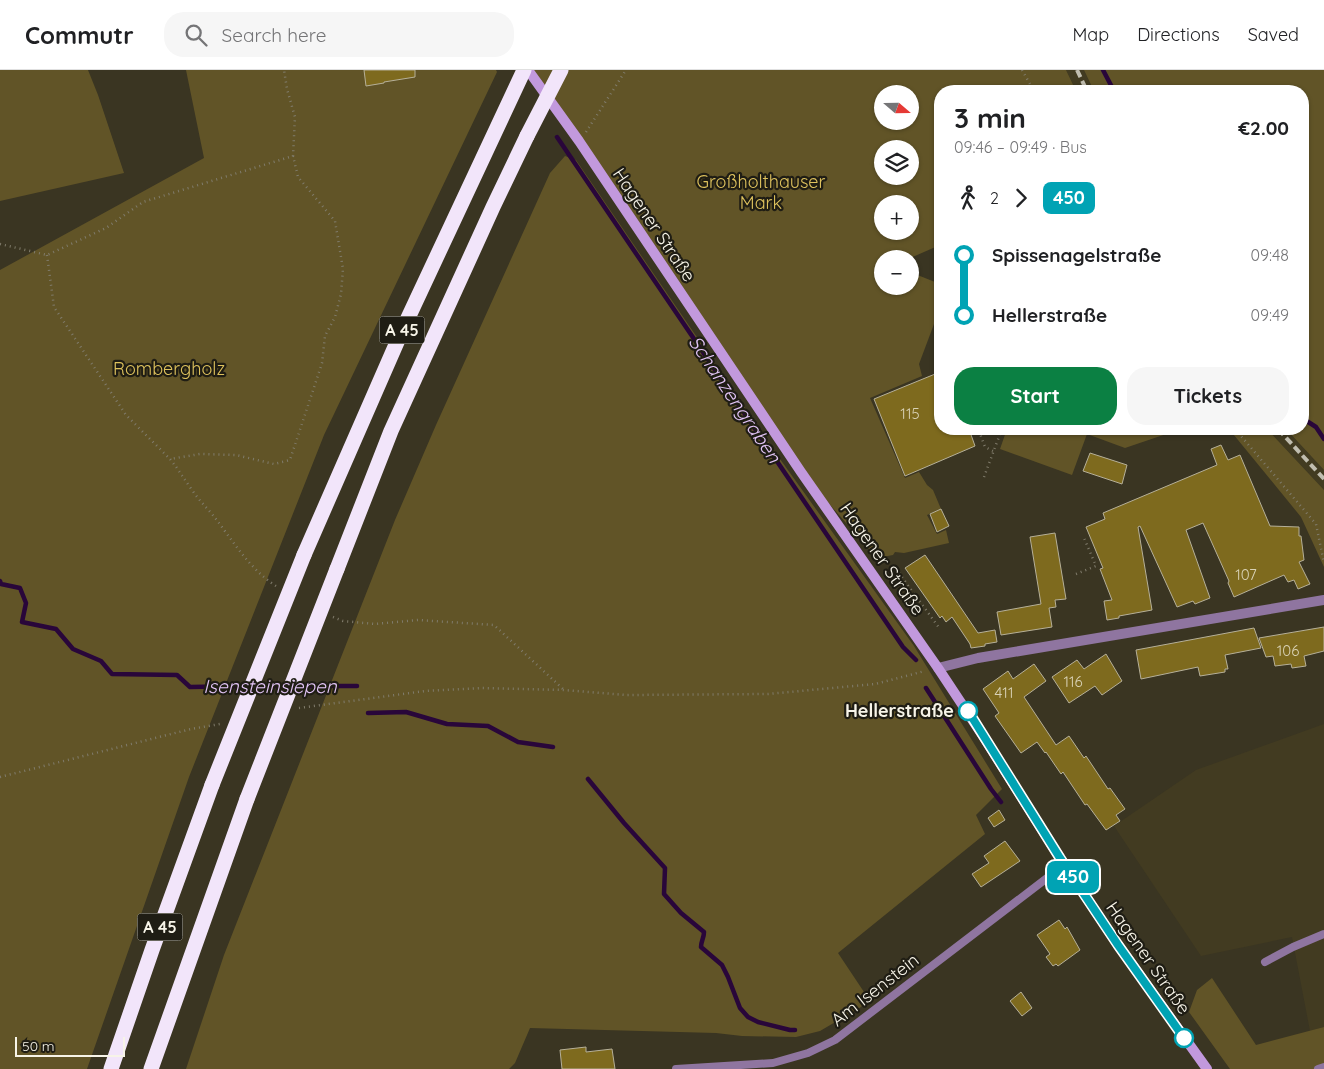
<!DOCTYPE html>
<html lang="en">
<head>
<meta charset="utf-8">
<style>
  body { margin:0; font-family:Quicksand,sans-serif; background:#f6f6f6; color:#202124; height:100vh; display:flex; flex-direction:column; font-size:19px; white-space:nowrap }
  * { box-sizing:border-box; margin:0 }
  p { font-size:16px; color:#757577 }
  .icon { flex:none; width:28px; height:28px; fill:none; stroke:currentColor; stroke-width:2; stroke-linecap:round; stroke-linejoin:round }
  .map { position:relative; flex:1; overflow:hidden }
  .panel { position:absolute; left:934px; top:15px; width:375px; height:350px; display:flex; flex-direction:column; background:#fff; border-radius:20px; box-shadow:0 1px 4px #0004 }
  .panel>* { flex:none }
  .badge { padding:0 10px; border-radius:8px; font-size:18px; line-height:32px }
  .needle { width:32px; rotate:110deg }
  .controls { position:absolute; left:874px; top:15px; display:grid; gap:10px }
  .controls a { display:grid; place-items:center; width:45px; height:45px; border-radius:50%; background:#fff; box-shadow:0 1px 4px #0004; font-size:25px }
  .scale { position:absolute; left:15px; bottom:12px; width:110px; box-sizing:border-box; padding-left:5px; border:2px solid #f7f4e8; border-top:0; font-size:14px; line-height:18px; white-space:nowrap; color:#f7f4e8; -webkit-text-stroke:4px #1f1d14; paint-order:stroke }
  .map>.badge { position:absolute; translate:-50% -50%; box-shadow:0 0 0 2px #fff }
  .legs { display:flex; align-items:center; gap:8px; height:55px; padding:0 20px; font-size:16px }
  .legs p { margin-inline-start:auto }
  .headline { display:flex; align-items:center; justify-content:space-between; height:85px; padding:0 20px }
  h1 { font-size:28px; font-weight:700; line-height:38px }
  .primary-button { display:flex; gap:10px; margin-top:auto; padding:10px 20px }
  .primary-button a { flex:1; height:58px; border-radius:20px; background:#0b8043; color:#fff; font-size:20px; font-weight:700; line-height:58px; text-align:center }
  .primary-button a+a { background:#f6f6f6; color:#202124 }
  ul { padding:0 20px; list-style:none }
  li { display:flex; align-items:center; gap:18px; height:60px; font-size:19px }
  li i { display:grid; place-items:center; width:8px; height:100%; margin:0 6px; background:currentColor }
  li i::after { content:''; width:12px; height:12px; margin:-6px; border:4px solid; border-radius:50%; background:#fff }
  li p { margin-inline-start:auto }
  li:first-child i { background:linear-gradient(#0000 50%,currentColor 0) }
  li:last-child i { background:linear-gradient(currentColor 50%,#0000 0) }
  header { display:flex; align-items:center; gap:30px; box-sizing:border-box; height:70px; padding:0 25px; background:#fff; border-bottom:1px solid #e0e0e0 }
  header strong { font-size:24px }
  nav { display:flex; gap:28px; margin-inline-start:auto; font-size:18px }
  .search { width:350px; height:45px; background:#f6f6f6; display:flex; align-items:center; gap:12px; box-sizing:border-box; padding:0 18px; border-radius:20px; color:#757577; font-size:19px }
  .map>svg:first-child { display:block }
  .built { fill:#423b21 }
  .green { fill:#615427; fill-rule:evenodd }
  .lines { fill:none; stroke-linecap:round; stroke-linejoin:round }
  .stream { stroke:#29063a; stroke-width:4.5 }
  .building { fill:#7e6a1e; stroke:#b6b099 }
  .path { stroke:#807c6c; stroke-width:2.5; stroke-dasharray:1 4; stroke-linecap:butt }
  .lane { stroke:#8f75a0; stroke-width:8 }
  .street { stroke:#8f75a0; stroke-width:10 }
  .secondary { stroke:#c299dd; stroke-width:10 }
  .highway { stroke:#f2e5fa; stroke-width:15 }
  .rail { stroke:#c0bdaf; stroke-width:4; stroke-dasharray:8 4; stroke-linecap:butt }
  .highway-bridge { stroke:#f2e5fa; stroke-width:15 }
  .line-1-casing { stroke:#fff; stroke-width:11 }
  .line-1 { stroke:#00a3b4; stroke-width:8 }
  .stop-1-dot { fill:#fff; stroke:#00a3b4; stroke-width:2.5 }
  .labels { text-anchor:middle; stroke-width:4.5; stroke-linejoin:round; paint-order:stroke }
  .number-label { font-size:15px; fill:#d9d2b6 }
  .shield { fill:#1f1d14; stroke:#b6b4a8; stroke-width:1 }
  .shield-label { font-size:16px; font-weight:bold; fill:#f7f4e8 }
  .park-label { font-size:18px; fill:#dec25d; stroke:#1f1d14 }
  .street-label { font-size:18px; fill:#f7f4e8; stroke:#1f1d14 }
  .stop-label { font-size:18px; font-weight:bold; fill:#f7f4e8; stroke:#1f1d14; text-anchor:end }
  .water-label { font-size:19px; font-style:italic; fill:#e3c5f7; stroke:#1f1d14 }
</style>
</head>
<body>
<header>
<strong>Commutr</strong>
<div class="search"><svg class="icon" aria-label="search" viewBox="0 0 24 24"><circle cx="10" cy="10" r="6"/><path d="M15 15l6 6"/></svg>Search here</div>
<nav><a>Map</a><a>Directions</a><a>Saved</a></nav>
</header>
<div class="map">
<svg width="1324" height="999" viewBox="0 0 1324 999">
  <rect width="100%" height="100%" fill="#3a3522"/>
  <!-- built -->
  <g class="built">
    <polygon points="1066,0 1084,0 1094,21 1076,21"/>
    <polygon points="1267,359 1286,359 1324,400 1324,420"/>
    <polygon points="1324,654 1324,957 1310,961 1292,867 1201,886 1114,756 1196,700"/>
  </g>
  <!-- green -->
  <g class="green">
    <polygon points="0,0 88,0 98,25 124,103 0,131"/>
    <polygon points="186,0 496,0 497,2 324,365 189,707 87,999 0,999 0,200 204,88"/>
    <path d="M528,0h538l10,21h-136v154l-32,14h-26v27h28v-14l30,12v24l-21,56 3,12 -52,22 35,80 14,-6 8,13 6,5 8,19 -14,6 10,19 9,-4 3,13 -45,10 -9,-1 -2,3 -16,3 -76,-86zM882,24h28v27h-28zM882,79h28v27h-28zM882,134h28v27h-28z"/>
    <polygon points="1084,0 1324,0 1324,400 1286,359 1302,359 1302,21 1094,21"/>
    <polygon points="565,86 576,90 780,389 914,576 1002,719 976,745 985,764 838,883 868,928 861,937 820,961 796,967 742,966 716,963 530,958 515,993 509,999 186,999 224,885 395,450 436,355 550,103"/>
    <polygon points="1007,359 1181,359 1125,378 1087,364 1072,405 1000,379"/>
    <polygon points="1229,359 1267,359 1324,420 1324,497 1301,447"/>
    <polygon points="1212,908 1256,975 1324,957 1324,999 1230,999 1189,942 1197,920"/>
  </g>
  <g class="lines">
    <!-- stream -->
    <g class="stream">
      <polyline points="1103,0 1114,21"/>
      <polyline points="557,67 903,577 916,590"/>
      <polyline points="1302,348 1316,357 1324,369"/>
      <polyline points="0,511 1,514 20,518 26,533 22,552 56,559 73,579 101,591 112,604 177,605 190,617 248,616"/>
      <polyline points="255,616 288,616"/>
      <polyline points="295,616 357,616"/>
      <polyline points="926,618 991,719 1001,732"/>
      <polyline points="368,643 406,642 447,654 488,656 518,672 553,677"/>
      <path d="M588,709l36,44 41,45 -1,26 17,19 23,19c0,6 -3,9 -3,15l21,18 6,12 12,31 8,9 10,5 32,8h5"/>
    </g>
  </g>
  <!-- building -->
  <g class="building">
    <polygon points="364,0 415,0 415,7 384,12 384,13 366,16"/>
    <polygon points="940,302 940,359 969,359 975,376 905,406 874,329"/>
    <polygon points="1221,375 1228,390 1240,385 1270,456 1299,457 1299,466 1301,466 1304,490 1299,492 1310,514 1298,519 1294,510 1288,512 1284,505 1234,527 1228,513 1229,511 1203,453 1186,460 1210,528 1195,534 1193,531 1177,537 1140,456 1138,457 1152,540 1119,546 1119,548 1107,550 1104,531 1112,530 1100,499 1103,498 1086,457 1105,449 1103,443 1217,395 1211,379"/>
    <polygon points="1090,383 1127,395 1122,414 1083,401"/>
    <polygon points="941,439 949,456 937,462 930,444"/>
    <polygon points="1055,463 1066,529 1055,530 1056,537 1049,538 1052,557 1001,565 997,542 1041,534 1030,467"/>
    <polygon points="925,485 978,563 995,560 997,572 985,574 985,576 971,578 970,574 952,547 946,552 942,546 940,548 905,498"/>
    <polygon points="1324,557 1324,581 1304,586 1306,596 1292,598 1291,594 1275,596 1273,586 1266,587 1259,568"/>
    <polygon points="1254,558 1261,578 1225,585 1228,599 1225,599 1225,602 1200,606 1198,597 1141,609 1136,580"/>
    <polygon points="1106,584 1122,611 1102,625 1095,616 1069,633 1052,607 1077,590 1084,599"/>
    <polygon points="1034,594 1046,611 1024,627 1056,675 1069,666 1084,688 1086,686 1108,719 1110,718 1125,739 1116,745 1120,751 1106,760 1087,734 1085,735 1063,702 1061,704 1046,682 1045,683 1037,672 1021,683 995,646 999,643 983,619 1008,601 1013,609"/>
    <polygon points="999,740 1005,750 994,757 988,748"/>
    <polygon points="1005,771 1020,791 981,817 972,804 989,793 984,786"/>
    <polygon points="1059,850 1065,859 1067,857 1080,880 1058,896 1056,894 1053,896 1046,887 1050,884 1037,865"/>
    <polygon points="1021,922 1032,938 1022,946 1010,931"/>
    <polygon points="586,977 586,982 612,979 615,999 562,999 560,980"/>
  </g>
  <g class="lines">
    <!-- path -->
    <g class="path">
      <polyline points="1022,0 1034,21"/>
      <polyline points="586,62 626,0"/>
      <polyline points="0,174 47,185 106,158 143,132 293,86 295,47 287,19 284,0"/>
      <polyline points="47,185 54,237 126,345 170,389"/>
      <polyline points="936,258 940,260"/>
      <polyline points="1235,359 1316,454 1324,493"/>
      <polyline points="979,361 985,377 993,381"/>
      <polyline points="1000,364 1004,359"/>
      <polyline points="984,407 1000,364 999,359"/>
      <polyline points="896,499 940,559"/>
      <polyline points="1076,504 1096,496 1084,468"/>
      <path d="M276,516c-28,-18 -44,-47 -64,-72 -7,-8 -14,-15 -20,-24 -8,-11 -13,-20 -22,-31l30,-5 36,1 38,9 16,-4 32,-97 3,-27 10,-19 6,-23 2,-25 -8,-48 -37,-44 -5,-21"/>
      <polyline points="333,547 343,551 375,554 418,550 494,555 563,619"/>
      <polyline points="299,638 425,621 482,618 564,620 626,625 768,624 875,614 925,601"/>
      <polyline points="0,707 191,659 220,654"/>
    </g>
    <!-- lane -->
    <g class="lane">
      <polyline points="1265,892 1293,877 1324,864"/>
      <polyline points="676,999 773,993 808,983 835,970 1064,795"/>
      <polyline points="1318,999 1324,997"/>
    </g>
    <!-- street -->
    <polyline class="street" points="938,598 978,588 1324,530"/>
    <!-- secondary -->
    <polyline class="secondary" points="528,0 579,71 801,402 938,598 983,666 1060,788 1118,875 1207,999"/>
    <!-- highway -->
    <g class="highway">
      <polyline points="304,485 401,263 524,0"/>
      <polyline points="337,499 391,361 493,137 527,66"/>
      <polyline points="111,999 152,880 212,715"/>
      <polyline points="151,999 247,729"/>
    </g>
    <!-- rail -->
    <g class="rail">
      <polyline points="1077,0 1087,21"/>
      <polyline points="1278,359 1324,409"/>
    </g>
    <!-- highway-bridge -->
    <g class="highway-bridge">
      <polyline points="527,66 561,0"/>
      <polyline points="212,715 304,485"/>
      <polyline points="247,729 337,499"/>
    </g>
  </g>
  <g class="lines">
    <defs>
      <polyline id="line-1" points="968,641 1060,788 1118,875 1184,968"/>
    </defs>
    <!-- line-1 casing -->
    <use href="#line-1" class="line-1-casing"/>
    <!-- line-1 -->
    <use href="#line-1" class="line-1"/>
  </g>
  <!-- markers -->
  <g class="stop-1-dot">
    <circle cx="968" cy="641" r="9"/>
    <circle cx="1184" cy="968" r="9"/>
  </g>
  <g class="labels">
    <!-- number labels -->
    <g class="number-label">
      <text x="910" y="349">115</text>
      <text x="1246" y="510">107</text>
      <text x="1288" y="586">106</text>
      <text x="1073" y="617">116</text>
      <text x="1004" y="628">411</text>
    </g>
    <!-- shield labels -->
    <g class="shield">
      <rect x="379.5" y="246.5" width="45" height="27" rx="4"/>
      <rect x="137.5" y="843.5" width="45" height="27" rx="4"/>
    </g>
    <g class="shield-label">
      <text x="402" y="266">A 45</text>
      <text x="160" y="863">A 45</text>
    </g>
    <!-- park labels -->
    <g class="park-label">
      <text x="761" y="118">Großholthauser<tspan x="761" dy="21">Mark</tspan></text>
      <text x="169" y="305">Rombergholz</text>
    </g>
    <!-- street labels -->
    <g class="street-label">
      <text transform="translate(654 155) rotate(56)" y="6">Hagener Straße</text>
      <text transform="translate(882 489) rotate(55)" y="6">Hagener Straße</text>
      <text transform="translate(1148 888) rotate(55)" y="6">Hagener Straße</text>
      <text transform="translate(875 920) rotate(-38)" y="6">Am Isenstein</text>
    </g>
    <!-- stop labels -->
    <g class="stop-label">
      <text x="954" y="647">Hellerstraße</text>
    </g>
    <!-- water labels -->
    <g class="water-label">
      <text transform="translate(735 329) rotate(56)" y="7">Schanzengraben</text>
      <text x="270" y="623">Isensteinsiepen</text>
    </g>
  </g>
</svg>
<div class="controls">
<a><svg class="needle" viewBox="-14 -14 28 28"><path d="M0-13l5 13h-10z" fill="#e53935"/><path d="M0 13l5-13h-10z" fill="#757577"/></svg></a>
<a><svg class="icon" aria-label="layers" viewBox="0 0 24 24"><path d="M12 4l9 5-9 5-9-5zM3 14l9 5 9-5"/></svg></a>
<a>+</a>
<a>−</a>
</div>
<div class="scale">50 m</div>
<b class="badge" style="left:1073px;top:807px;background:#00a3b4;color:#fff">450</b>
<section class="panel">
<div class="headline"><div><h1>3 min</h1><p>09:46 – 09:49 · Bus</p></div><b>€2.00</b></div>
<div class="legs"><svg class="icon" aria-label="walk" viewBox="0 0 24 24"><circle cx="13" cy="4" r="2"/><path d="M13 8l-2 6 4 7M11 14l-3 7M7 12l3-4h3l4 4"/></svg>2<svg class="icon" aria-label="forward" viewBox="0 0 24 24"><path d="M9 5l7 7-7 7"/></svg><b class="badge" style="background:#00a3b4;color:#fff">450</b></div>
<ul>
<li><i style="color:#00a3b4"></i><b>Spissenagelstraße</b><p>09:48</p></li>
<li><i style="color:#00a3b4"></i><b>Hellerstraße</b><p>09:49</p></li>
</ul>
<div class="primary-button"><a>Start</a><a>Tickets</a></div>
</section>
</div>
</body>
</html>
